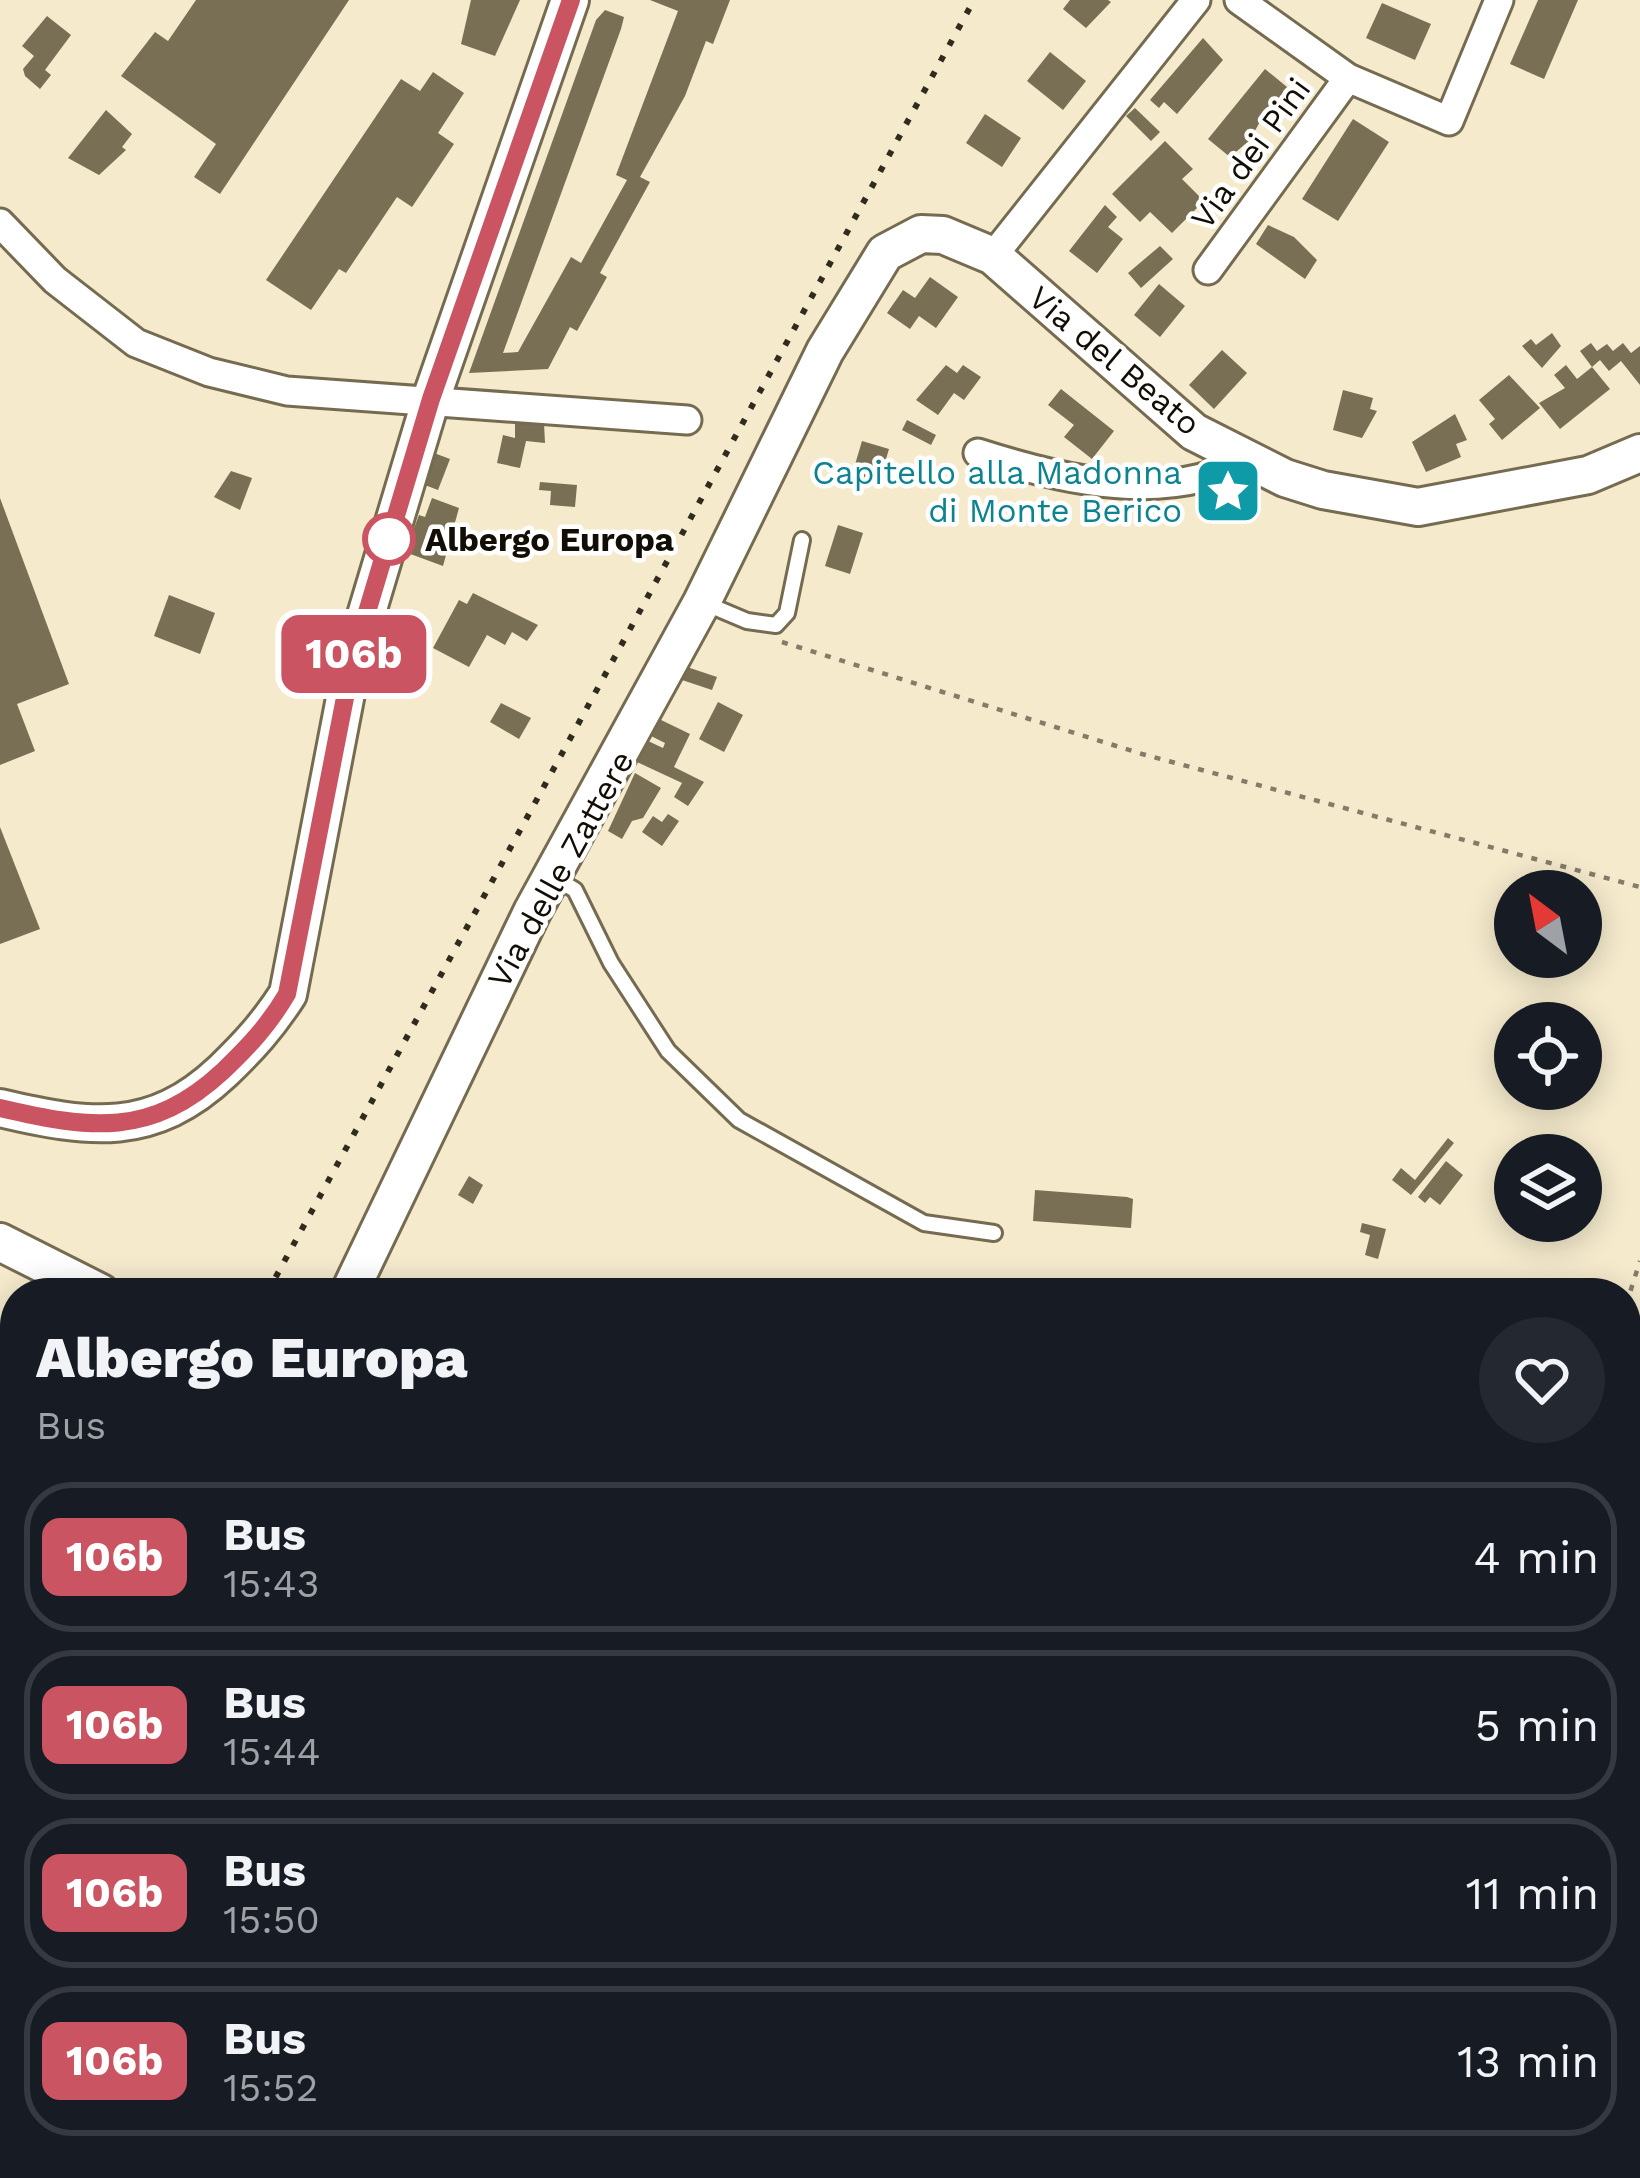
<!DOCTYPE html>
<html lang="en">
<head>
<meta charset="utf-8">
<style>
  body { margin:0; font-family:"Work Sans",sans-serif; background:#242831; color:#f1f3f6; height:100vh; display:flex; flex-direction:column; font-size:45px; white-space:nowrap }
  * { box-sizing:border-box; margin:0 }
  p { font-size:39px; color:#9ea1a6 }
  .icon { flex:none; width:66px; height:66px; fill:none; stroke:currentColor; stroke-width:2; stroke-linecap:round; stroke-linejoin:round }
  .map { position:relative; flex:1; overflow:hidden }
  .details { position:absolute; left:0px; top:1278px; width:1641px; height:900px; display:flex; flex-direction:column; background:#171b24; border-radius:48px 48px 0 0; box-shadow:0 6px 30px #0003 }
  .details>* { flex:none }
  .badge { padding:0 24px; border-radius:18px; font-size:42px; line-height:78px }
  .needle { width:78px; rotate:328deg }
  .fabs { position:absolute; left:1494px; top:870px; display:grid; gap:24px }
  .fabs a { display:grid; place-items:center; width:108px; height:108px; border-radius:50%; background:#171b24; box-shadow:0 6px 30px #0003; font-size:60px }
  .map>.badge { position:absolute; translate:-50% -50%; box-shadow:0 0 0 6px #fff }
  .round { display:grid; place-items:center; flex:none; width:126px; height:126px; border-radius:63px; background:#242831 }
  .summary { display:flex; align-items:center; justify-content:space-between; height:204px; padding:0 36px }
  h1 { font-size:57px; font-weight:800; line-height:90px }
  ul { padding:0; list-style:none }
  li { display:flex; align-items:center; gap:36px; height:150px; margin:0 24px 18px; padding:0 12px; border:6px solid #363941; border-radius:48px }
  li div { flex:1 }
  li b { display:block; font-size:45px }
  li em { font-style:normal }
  li .badge { min-width:132px; font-weight:700; text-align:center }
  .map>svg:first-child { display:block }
  .forest { fill:#89b69c }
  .water { fill:#66a1a8 }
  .building { fill:#796f55 }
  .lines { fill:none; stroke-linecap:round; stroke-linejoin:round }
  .lane-casing { stroke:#756b51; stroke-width:20 }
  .street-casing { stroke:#756b51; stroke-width:33 }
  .secondary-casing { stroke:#756b51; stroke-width:42 }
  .path { stroke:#837c68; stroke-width:4.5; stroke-dasharray:6 9; stroke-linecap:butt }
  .lane { stroke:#fff; stroke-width:14 }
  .street { stroke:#fff; stroke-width:27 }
  .secondary { stroke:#fff; stroke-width:36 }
  .rail { stroke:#302b1f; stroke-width:6; stroke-dasharray:6 12; stroke-linecap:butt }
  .line-casing { stroke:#fff; stroke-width:27 }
  .line { stroke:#ca5462; stroke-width:18 }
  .stop-dot { fill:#fff; stroke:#ca5462; stroke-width:6 }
  .labels { text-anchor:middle; stroke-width:9; stroke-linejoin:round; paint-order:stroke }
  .street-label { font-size:33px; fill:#120e05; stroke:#fff }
  .culture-label { font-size:33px; fill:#0d838f; stroke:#fff; text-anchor:end }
  .stop-label { font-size:33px; font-weight:bold; fill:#120e05; stroke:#fff; text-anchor:start }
</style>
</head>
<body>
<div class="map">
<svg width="1640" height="2178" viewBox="0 0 1640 2178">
  <rect width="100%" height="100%" fill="#f5eacc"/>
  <!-- forest -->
  <g class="forest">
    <polygon points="0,1322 15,1327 15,1545 0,1569"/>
    <polygon points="1626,1601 1640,1605 1640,2178 258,2178 244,2163 1626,2163"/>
  </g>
  <!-- water -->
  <g class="water">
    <polygon points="15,1483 15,1841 0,1837 0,1487"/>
    <polygon points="1626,1749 1640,1752 1640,2056 1626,2058"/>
  </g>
  <!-- building -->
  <g class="building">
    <polygon points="196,0 349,0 220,194 194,177 216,144 121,76 155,32 168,41"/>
    <polygon points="471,0 520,0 495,56 461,44"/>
    <polygon points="650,0 730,0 713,44 706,41 685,96 640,177 650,182 600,273 607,277 577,331 570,327 548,369 469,373 596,20 605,10 624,17 621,29 503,353 518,352 571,257 581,263 627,180 616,175 678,11"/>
    <polygon points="1070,0 1108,0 1111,2 1086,28 1063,9"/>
    <polygon points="1538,0 1578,0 1544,79 1510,64"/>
    <polygon points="1382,3 1431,24 1415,60 1366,38"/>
    <polygon points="47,16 71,35 45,70 51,75 40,89 25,76 23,69 34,56 22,46"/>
    <polygon points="1203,38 1223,60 1177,114 1164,102 1159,108 1150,100"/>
    <polygon points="1050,52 1086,81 1063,110 1027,81"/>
    <polygon points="1265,69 1287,87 1280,105 1263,116 1250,140 1230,157 1208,139"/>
    <polygon points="433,72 464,93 438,133 454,144 412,207 397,197 346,273 339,269 311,310 266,280 401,79 420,91"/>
    <polygon points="1135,108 1160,132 1151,141 1126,116"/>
    <polygon points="106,110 132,134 122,147 126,150 99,175 68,158"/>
    <polygon points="985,114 1021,138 1002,167 966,143"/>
    <polygon points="1353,119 1389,142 1338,221 1302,199"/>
    <polygon points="1165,141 1193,169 1182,179 1204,201 1172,233 1150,212 1140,222 1112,194"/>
    <polygon points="1105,205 1117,217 1108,227 1123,239 1097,273 1069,251"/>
    <polygon points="1268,225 1294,237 1317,260 1305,279 1256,244"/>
    <polygon points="1160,246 1173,259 1141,288 1128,273"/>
    <polygon points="930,277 958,297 936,328 919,316 910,329 887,313 903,290 915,298"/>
    <polygon points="1159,284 1185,306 1160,337 1134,315"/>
    <polygon points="1552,333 1561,346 1542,368 1522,346 1531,339 1536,345"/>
    <polygon points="1591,343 1597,351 1607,344 1613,351 1623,343 1631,353 1640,346 1640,385 1621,361 1609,371 1600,360 1592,367 1580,351"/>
    <polygon points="1222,350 1247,373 1214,409 1189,385"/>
    <polygon points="946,365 957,373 963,365 981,377 964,400 954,393 938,415 916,400"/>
    <polygon points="1566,365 1577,379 1592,367 1610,389 1560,429 1539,403 1565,388 1554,375"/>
    <polygon points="1509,375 1540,408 1502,440 1489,424 1495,419 1479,400"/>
    <polygon points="1061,389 1114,431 1092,459 1064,437 1074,425 1048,405"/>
    <polygon points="1343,390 1373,398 1370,409 1377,411 1362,438 1333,430"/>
    <polygon points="1455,414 1467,440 1456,444 1461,457 1426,472 1412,442"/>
    <polygon points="907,420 936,435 931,445 902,430"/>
    <polygon points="515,422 544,423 545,443 526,441 520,468 497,463 503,435 515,438"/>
    <polygon points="862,441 889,449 878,486 851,478"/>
    <polygon points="434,453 450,459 438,490 422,484"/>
    <polygon points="231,471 252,478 240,510 214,497"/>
    <polygon points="540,482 577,485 575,507 550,505 551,491 539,490"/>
    <polygon points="0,498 69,684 17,704 35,751 0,765"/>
    <polygon points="432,498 459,508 443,566 405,552 419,515 425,517"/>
    <polygon points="838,525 863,533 850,574 825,566"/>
    <polygon points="473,593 538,625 527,641 512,632 505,645 487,635 469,667 433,648 459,600 467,604"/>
    <polygon points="169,595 215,613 200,654 154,636"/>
    <polygon points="684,666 717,677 712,690 679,679"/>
    <polygon points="718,702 743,715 724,752 699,739"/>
    <polygon points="501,703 531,718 519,739 490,722"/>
    <polygon points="657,718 690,734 674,767 704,782 688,806 674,797 682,783 637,762 648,741 663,748 665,743 649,735"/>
    <polygon points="635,773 661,788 643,818 632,821 622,839 608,831"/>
    <polygon points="668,814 679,821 662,846 642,832 653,816 662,822"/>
    <polygon points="0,827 40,929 0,944"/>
    <polygon points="1448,1138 1454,1143 1411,1195 1392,1180 1401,1168 1415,1180"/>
    <polygon points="1446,1161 1463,1175 1440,1205 1430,1197 1425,1203 1418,1197"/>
    <polygon points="469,1176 483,1185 473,1204 458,1195"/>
    <polygon points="1035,1190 1127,1197 1133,1199 1131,1228 1033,1221"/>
    <polygon points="1362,1223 1386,1229 1378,1259 1365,1255 1370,1235 1360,1232"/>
  </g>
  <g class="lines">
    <defs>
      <g id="lane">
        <polyline points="702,602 747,621 776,625 787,613 802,540"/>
        <polyline points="552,876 575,890 611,963 668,1051 739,1120 924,1223 994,1233"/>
      </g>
      <g id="street">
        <polyline points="1239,0 1348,78 1449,121 1499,0"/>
        <polyline points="0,223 55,280 136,343 209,372 287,391 687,420"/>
        <polyline points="993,256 1196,0"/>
        <polyline points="1208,270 1348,78"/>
        <path d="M978,453c69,22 150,43 223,25 14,-3 29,-15 42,-22"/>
      </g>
      <g id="secondary">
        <path d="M0,1108c90,21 152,30 223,-37 26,-25 45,-46 65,-77l64,-332 79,-263 139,-399"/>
        <polyline points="0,1242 101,1293"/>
        <polyline points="349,1293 532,912 702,602 825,351 885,253 921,234 943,235 993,256 1194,432 1285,478 1323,490 1418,507 1588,475 1640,453"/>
      </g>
    </defs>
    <!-- lane casing -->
    <use href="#lane" class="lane-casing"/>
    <!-- street casing -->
    <use href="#street" class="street-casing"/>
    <!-- secondary casing -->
    <use href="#secondary" class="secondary-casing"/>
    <!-- path -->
    <g class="path">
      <polyline points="782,642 1142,754 1640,887"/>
      <polyline points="1626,1305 1640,1261"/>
      <polyline points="1626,1312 1640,1357"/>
      <polyline points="1626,1633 1640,1638"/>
      <polyline points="0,2046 15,2053"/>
      <polyline points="171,2163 189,2178"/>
    </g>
    <!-- lane -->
    <use href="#lane" class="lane"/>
    <!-- street -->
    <use href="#street" class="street"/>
    <!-- secondary -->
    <use href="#secondary" class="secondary"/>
    <!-- rail -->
    <g class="rail">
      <polyline points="267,1293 974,0"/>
      <polyline points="0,1750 15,1723"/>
      <polyline points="0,1774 15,1747"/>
    </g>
  </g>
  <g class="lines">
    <defs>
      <path id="line" d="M0,1108c90,21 151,30 223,-37 26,-25 45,-45 64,-77l65,-332 79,-263 140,-399"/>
    </defs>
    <!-- line casing -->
    <use href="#line" class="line-casing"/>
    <!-- line -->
    <use href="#line" class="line"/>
  </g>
  <!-- icons -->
  <defs>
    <symbol id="sight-square" viewBox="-11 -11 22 22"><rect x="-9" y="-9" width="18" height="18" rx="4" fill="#0f9aa8" stroke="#fff"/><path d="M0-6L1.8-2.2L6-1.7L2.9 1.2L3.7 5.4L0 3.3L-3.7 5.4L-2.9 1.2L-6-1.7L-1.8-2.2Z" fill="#fff"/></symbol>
  </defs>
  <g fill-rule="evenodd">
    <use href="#sight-square" x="1190" y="453" width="76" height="76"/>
  </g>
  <!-- markers -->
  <circle class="stop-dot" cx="389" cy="539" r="24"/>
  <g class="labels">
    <!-- street labels -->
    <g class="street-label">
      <text transform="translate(1250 153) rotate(-54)" y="12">Via dei Pini</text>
      <text transform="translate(1115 360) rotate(40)" y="12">Via del Beato</text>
      <text transform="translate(560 869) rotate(-61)" y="12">Via delle Zattere</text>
    </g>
    <!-- culture labels -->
    <g class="culture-label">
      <text x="1182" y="484">Capitello alla Madonna<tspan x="1182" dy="38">di Monte Berico</tspan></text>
    </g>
    <!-- stop labels -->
    <g class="stop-label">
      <text x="425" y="551">Albergo Europa</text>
    </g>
  </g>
</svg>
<div class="fabs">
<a><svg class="needle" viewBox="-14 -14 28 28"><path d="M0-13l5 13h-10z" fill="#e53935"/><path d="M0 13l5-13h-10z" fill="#9ea1a6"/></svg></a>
<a><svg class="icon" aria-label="locate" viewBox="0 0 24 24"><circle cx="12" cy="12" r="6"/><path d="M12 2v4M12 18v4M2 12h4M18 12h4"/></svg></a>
<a><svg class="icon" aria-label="layers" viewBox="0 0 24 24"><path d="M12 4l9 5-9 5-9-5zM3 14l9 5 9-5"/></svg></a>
</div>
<b class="badge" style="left:354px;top:654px;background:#ca5462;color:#fff">106b</b>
<section class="details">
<div class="summary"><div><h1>Albergo Europa</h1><p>Bus</p></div><a class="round"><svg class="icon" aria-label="heart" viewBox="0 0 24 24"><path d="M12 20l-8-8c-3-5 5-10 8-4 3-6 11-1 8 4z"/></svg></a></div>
<ul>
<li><span class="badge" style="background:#ca5462;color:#fff">106b</span><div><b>Bus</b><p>15:43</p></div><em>4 min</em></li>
<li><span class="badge" style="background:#ca5462;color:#fff">106b</span><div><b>Bus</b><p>15:44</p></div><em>5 min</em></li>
<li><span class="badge" style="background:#ca5462;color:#fff">106b</span><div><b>Bus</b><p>15:50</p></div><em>11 min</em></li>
<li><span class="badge" style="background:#ca5462;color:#fff">106b</span><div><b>Bus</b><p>15:52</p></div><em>13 min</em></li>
</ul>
</section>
</div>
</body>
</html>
